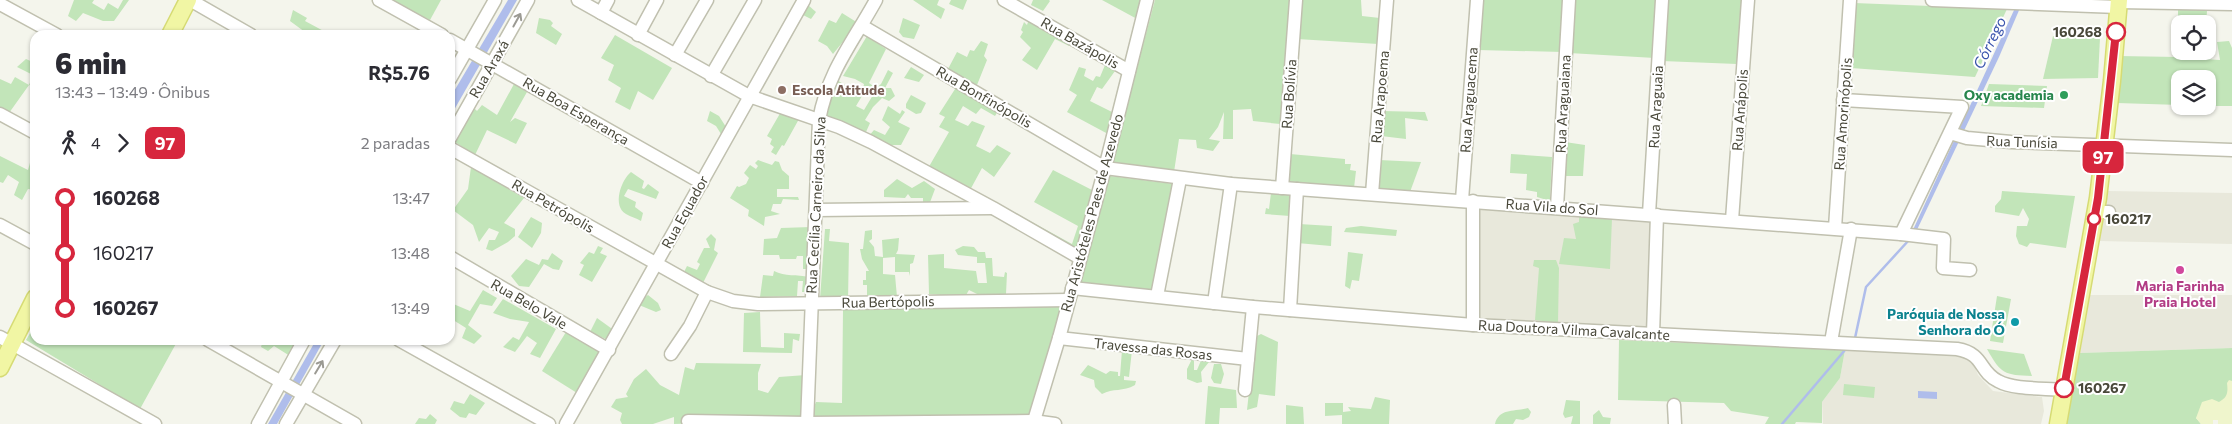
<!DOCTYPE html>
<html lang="pt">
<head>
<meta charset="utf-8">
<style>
  body { margin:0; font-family:Commissioner,sans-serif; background:#f2f2f3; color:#2b2b33; height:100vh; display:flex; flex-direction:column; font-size:19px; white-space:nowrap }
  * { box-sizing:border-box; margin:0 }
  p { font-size:16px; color:#7c7c81 }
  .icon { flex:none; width:28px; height:28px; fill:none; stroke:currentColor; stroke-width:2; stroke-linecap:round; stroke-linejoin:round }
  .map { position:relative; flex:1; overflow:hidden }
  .details { position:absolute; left:30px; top:30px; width:425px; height:315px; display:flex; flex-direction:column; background:#fff; border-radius:15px; box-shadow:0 1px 4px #0004 }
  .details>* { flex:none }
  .badge { padding:0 10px; border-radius:8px; font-size:18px; line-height:32px }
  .fabs { position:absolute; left:2171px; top:15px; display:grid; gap:10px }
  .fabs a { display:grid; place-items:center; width:45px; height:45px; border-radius:10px; background:#fff; box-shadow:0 1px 4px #0004; font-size:25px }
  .map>.badge { position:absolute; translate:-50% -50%; box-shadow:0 0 0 2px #fff }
  .legs { display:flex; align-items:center; gap:8px; height:55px; padding:0 25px; font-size:16px }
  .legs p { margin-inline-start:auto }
  .overview { display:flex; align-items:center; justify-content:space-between; height:85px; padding:0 25px }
  h1 { font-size:28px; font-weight:800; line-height:38px }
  ul { padding:0 25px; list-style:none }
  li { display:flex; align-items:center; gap:18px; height:55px; font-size:19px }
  li i { display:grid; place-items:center; width:8px; height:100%; margin:0 6px; background:currentColor }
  li i::after { content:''; width:12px; height:12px; margin:-6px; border:4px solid; border-radius:50%; background:#fff }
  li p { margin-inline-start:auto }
  li:first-child i { background:linear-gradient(#0000 50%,currentColor 0) }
  li:last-child i { background:linear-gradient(currentColor 50%,#0000 0) }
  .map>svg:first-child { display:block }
  .residential { fill:#e8e8db }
  .green { fill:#c2e5b9 }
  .sand { fill:#eff5cc }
  .water { fill:#afbdeb }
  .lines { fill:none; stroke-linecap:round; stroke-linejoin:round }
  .stream { stroke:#afbdeb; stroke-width:2.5 }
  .minor-casing { stroke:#c0c0af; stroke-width:15 }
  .major-casing { stroke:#d6db74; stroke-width:19 }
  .minor { stroke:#fff; stroke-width:12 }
  .major { stroke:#f1f6a4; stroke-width:16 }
  .oneway { stroke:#9b9a93 }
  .line-1-casing { stroke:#fff; stroke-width:11 }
  .line-1 { stroke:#d7263d; stroke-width:8 }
  .stop-1-dot { fill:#fff; stroke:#d7263d; stroke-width:2.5 }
  .education-dot { fill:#8d6e63; stroke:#fff; stroke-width:2 }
  .leisure-dot { fill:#2e9e5b; stroke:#fff; stroke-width:2 }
  .hotel-dot { fill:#d1479c; stroke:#fff; stroke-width:2 }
  .culture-dot { fill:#0f9aa8; stroke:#fff; stroke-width:2 }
  .labels { text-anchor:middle; stroke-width:4; stroke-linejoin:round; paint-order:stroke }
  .stop-label { font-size:14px; font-weight:bold; fill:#49483a; stroke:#fff; text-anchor:start }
  .street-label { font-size:14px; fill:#49483a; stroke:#fff }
  .education-label { font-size:14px; font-weight:bold; fill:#785e54; stroke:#fff; text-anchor:start }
  .leisure-label { font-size:14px; font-weight:bold; fill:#27864d; stroke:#fff; text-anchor:end }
  .hotel-label { font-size:14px; font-weight:bold; fill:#b23c85; stroke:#fff }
  .culture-label { font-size:14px; font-weight:bold; fill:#0d838f; stroke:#fff; text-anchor:end }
  .water-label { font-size:15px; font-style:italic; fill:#3b55ad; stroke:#fff }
</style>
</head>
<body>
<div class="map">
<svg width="2232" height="424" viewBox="0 0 2232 424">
  <rect width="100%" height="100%" fill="#f4f5ec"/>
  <!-- residential -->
  <g class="residential">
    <polygon points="2108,191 2232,193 2232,244 2099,241"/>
    <polygon points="1479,205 1651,221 1647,327 1478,319"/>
    <polygon points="2090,295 2232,295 2232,348 2080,353"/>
    <polygon points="1845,350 1940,354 1972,358 1978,375 1993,391 2042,397 2044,411 2041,424 1823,424 1822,402 1840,378"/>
  </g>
  <!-- green -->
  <g class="green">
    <polygon points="74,0 94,0 92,3 104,10 108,3 118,9 123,0 129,0 114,21 103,21 83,13 76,21 68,16"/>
    <polygon points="390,0 441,0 430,20"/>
    <polygon points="913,0 939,0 937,5 945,9 941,19"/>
    <polygon points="951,0 967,0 963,10 949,4"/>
    <polygon points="1033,0 1049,0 1050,1 1043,11 1031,5"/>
    <polygon points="1102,0 1144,0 1139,20"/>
    <polygon points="1155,0 1290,0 1280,124 1253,121 1251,109 1233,110 1233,139 1223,139 1224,112 1218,127 1209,139 1220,141 1213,151 1197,148 1196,140 1179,139 1174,172 1111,165"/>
    <polygon points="1300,0 1361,0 1362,16 1380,18 1378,44 1297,39"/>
    <polygon points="1481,0 1566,0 1563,52 1478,50"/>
    <polygon points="1573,0 1658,0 1655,58 1569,53"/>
    <polygon points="1668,0 1743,0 1737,64 1662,61"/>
    <polygon points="1854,3 2007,9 1975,77 1851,68"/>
    <polygon points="808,5 816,12 811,19 803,15"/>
    <polygon points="2178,8 2207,11 2206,24 2180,24 2180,51 2204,51 2204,59 2220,60 2217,42 2229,41 2232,48 2232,106 2208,106 2208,79 2180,79 2180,105 2117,103 2118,56 2178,57"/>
    <polygon points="293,10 307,18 305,21 331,35 309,35 290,21"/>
    <polygon points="842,13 858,23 833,54 827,46 818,41 829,20 836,23"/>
    <polygon points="539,18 550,20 553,23 551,26 562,34 556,45 536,33"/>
    <polygon points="903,18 920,25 914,39 903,37 899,32"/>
    <polygon points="1029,19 1071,43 1069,46 1055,39 1037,70 1022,60 1031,48 1020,37 1023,32 1021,30 1024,22 1027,25"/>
    <polygon points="615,35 672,68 653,100 638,91 630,110 615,102 621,88 608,80 614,65 601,58"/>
    <polygon points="867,36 886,49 869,83 876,88 881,84 888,70 893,73 885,88 891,88 895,96 889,101 882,98 873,107 865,120 870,123 866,132 823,116 837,80 862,96 856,106 864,110 873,95 863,89 864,84 855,79 843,76"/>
    <polygon points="2053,36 2100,38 2098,78 2043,79"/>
    <polygon points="981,41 988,44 984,56 987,60 977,85 948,69 957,52 967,57 970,50 974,51"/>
    <polygon points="26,59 35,63 35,87 29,85 9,113 0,108 0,79 11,84 15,77 29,85 33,75 17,67"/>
    <polygon points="1105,65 1115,71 1102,89 1097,87 1090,101 1114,113 1108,134 1067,112 1077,95 1069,90 1079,67 1086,69 1084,76 1093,81 1096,76 1100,77"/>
    <polygon points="911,67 924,75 919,82 904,78"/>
    <polygon points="514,84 527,92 510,122 515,118 527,123 516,144 487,130 475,155 455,142 473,107 477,111 482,105 497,115"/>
    <polygon points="1989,84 2047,86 2044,108 1981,106"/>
    <polygon points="957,86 998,111 995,116 981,108 976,114 963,106 955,120 968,126 972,121 985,126 976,146 990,153 997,145 1011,153 994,177 982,168 969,192 927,170 949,132 939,127 945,117 939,114"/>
    <polygon points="911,95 926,103 921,113 916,114 906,108 906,104"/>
    <polygon points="888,106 900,114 902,110 905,112 898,122 910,128 901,145 883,145 868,137 874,130 885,135 890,127 882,120"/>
    <polygon points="782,110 799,119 784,146 782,145 776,155 771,152 774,147 770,144 772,139 767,136"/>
    <polygon points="710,111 719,116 726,127 721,134 716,126 707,121"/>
    <polygon points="1382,111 1425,112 1428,121 1405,118 1406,139 1381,136"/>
    <polygon points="1565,142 1585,145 1583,176 1563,176"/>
    <polygon points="1290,154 1345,159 1345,164 1351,164 1350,170 1356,171 1354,188 1288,183"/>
    <polygon points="1511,154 1552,157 1550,201 1537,197 1537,192 1526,190 1527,174 1510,173"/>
    <polygon points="0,156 28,170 31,159 35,162 35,190 28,189 22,200 14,195 19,182 8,175 3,183 0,182"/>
    <polygon points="758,160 772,165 775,161 779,162 782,170 789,176 789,189 777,189 777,197 798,197 799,200 783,199 781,204 773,204 771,211 780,214 765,217 764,226 748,216 749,210 730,198 737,186 739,187 746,184 749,178 744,173 750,165 756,169 758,166 755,163"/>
    <polygon points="1379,160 1421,162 1410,192 1376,191"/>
    <polygon points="471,167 524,198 504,223 515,229 515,236 508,242 492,251 486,249 489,240 495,240 499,232 489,228 479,242 473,225 453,210 468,189"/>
    <polygon points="1053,170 1092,190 1077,253 1010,214 1012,211 1072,244 1078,226 1034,202"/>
    <path d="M631,172l13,9 -2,7 2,1 4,-5 11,8 -3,7 -28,-10 -4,7 12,6 -1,5 8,6 -2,8c-5,-3 -10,-4 -15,-7 -14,-8 -5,-34 5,-42z"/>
    <polygon points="1110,176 1174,184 1153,293 1078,286"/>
    <polygon points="897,179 912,188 924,181 935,189 929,205 923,203 923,198 911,198 908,194 905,198 884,197 884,190"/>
    <polygon points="1292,191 1290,216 1265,214 1266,208 1269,209 1271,193"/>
    <polygon points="2002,191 2075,196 2066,248 2030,243 2027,247 2019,244 2016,236 2017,226 2027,226 2029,219 2023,208 2019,216 1995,212 1995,206 2001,199"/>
    <polygon points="1579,216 1612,218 1610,269 1559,264 1564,238 1576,239 1573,224 1579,222"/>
    <polygon points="531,217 542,223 541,233 532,248 518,237"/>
    <polygon points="1299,224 1332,226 1331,246 1297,243"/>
    <polygon points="1361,226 1397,230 1396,236 1344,232 1346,228"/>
    <polygon points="811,227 809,269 803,269 803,256 797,256 796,259 780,259 779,255 763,255 764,239 777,238 781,228"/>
    <polygon points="825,229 830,229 829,241 849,243 848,301 820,299"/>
    <polygon points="872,230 872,239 869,241 874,247 875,256 883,257 882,240 899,238 898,250 896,254 915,255 913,263 910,264 910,276 909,272 895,272 895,257 883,258 883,274 895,275 897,297 867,295 867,285 863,285 863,280 866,280 866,271 869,271 862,259 860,249 863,249 865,231"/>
    <polygon points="711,234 716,239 714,250 718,253 702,285 683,274 687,266 697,270 700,264 697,262 704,248 710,248 706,239"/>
    <polygon points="598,246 603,248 600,253 607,256 592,282 579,275 584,265 580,263 589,252 594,254"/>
    <polygon points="963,246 974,247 978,252 985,252 986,258 992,258 993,276 1004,277 1005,272 1007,273 1006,294 979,295 969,290 966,295 953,296 929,294 928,255 944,254 944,268 976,271 978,283 987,283 985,263 977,263 977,257 958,255 955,250"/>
    <polygon points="1348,252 1363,254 1359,281 1352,280 1350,289 1345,286"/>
    <polygon points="552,253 563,261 559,270 553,269 544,264 529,287 519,286 511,276 526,259 539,265 542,259 548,260"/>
    <polygon points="1534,260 1556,260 1559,268 1558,323 1535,320 1539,268 1533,266"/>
    <path d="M774,271c11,6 23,3 35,6l-2,15h-5l1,-11h-5l-1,15 -37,1 3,-22 10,1z"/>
    <polygon points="483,290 497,298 492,306 480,304 468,325 482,336 474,344 462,338 466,328 450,318 450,299 452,301 451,303 470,311"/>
    <polygon points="648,295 658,303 661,310 656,312 639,305 642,299"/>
    <polygon points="1997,296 2011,299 2003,343 1990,341"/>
    <polygon points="503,299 556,329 540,358 530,354 537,343 527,336 515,352 503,347 513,337 519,340 529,322 510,319 493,313"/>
    <polygon points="1061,304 1063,310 1031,419 814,420 811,414 816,402 842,403 843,310"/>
    <polygon points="760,312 761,347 784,348 784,333 800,334 799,341 793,339 792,353 743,352 744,313"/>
    <polygon points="597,318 615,331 608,340 590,332"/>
    <polygon points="35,325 35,340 178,340 140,409 26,340"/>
    <polygon points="566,332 603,351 577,393 542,371"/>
    <polygon points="1261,334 1278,342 1275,396 1259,394 1257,407 1247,410 1255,337"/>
    <polygon points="263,340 298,340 290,356 274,346 268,351 261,347"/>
    <polygon points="1619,340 1845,350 1840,378 1822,402 1822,423 1796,422 1795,424 1765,424 1769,417 1731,411 1724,403 1618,400"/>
    <polygon points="2232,348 2232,381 2229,381 2227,400 2196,418 2201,424 2065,424 2080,353"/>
    <path d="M1987,349l37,5 8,22c-28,-1 -31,-2 -45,-27z"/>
    <path d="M1122,350h10l-3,27 -5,-1v4l12,1 -1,4c-12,7 -22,3 -33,9l-7,-7 -1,-7 -14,-5 8,-10 18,9 4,-3 8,1v4h2z"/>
    <polygon points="1194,358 1194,370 1197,370 1202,358 1207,359 1209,362 1201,372 1202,382 1197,383 1187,379 1187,369 1192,359"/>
    <polygon points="696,363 761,364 758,373 758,390 768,393 779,377 806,375 804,420 674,424 674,417 653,424 622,424 620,420 622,413 611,407 616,399 628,397 626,394 634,379 646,369 660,385 679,395 685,367 694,370"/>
    <polygon points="1214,364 1221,364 1224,374 1221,384 1214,383 1211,378"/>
    <polygon points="1844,384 1875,387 1874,398 1843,395"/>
    <polygon points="1208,386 1236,390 1237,408 1220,408 1219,424 1205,424"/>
    <polygon points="470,394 485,403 476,415 469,413 466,418 460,417 450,409 454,401 464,404"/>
    <polygon points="1375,397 1390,400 1389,424 1342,424 1342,415 1325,416 1325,403 1343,403 1343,412 1351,411 1348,407 1371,409"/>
    <polygon points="1566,400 1580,401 1580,424 1571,424 1573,416 1565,418 1563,414"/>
    <polygon points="1286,405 1303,407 1304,424 1286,424"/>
    <path d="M1528,408l3,4 -2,5 -6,3 -7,-1 -3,5h-18c4,-16 19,-12 33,-16z"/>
    <polygon points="1599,410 1603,417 1611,418 1610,424 1593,424 1593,415"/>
    <polygon points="430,414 437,420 435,424 415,424 419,418 426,419"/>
  </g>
  <!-- sand -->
  <path class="sand" d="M2229,380l3,1v43h-14v-4h-5v4h-12l-5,-6 6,-16 10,-3 7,3c9,-5 9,-10 8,-19z"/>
  <!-- water -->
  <g class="water">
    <polygon points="508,0 517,0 450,117 450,98"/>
    <polygon points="2015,8 2020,8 1999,57 1915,234 1912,232"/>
    <polygon points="316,340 324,340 277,424 268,424"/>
    <polygon points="1918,391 1937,392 1937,399 1918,398"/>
  </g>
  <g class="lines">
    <!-- stream -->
    <g class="stream">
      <polyline points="1855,338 1866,287 1909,240"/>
      <polyline points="1782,424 1845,350"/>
    </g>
    <defs>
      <g id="minor">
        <polyline points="190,0 251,35"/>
        <polyline points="379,0 442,35"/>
        <polyline points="578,0 749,96 839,127 871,142 993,208 1080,258"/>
        <polyline points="1004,0 1129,71"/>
        <polyline points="1932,0 2118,7"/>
        <polyline points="2119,2 2232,4"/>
        <polyline points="0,4 57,35"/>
        <polyline points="601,13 608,0"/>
        <polyline points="862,26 1105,168 1231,184 1901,234 1944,239 1943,268 1970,270"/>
        <polyline points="638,35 657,0"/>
        <polyline points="450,40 702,183"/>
        <polyline points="675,55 707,0"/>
        <polyline points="711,76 755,0"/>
        <polyline points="450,79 495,0"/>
        <polyline points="1843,100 1962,107 1901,234"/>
        <polyline points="0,114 35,133"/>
        <polyline points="1950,133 1967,138 2011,142 2232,150"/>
        <polyline points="450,138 528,0"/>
        <polyline points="450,148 707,292 733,301 758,304 1068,300"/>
        <polyline points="1282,188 1296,0"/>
        <polyline points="1372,194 1387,0"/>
        <polyline points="1462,200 1477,0"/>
        <polyline points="1473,201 1473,325"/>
        <polyline points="1557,207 1569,0"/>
        <polyline points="816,210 991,208"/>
        <polyline points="2095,212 2109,212"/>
        <polyline points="1649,214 1662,0"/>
        <polyline points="1732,220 1748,0"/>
        <polyline points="0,225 35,244"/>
        <polyline points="1835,228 1850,0"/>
        <polyline points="450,257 609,350"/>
        <path d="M1072,288l181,19 220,18 484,24c28,5 21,22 41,32 16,9 47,7 66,9"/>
        <polyline points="1157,296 1180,179"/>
        <polyline points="1214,303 1231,184"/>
        <polyline points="1290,310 1297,189"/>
        <polyline points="1653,334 1657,215"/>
        <polyline points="0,337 155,424"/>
        <polyline points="1059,338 1248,359"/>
        <polyline points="208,340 355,424"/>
        <polyline points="399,340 549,424"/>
        <polyline points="1831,342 1851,229"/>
        <polyline points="671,354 690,326 707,292"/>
        <polyline points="1245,390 1253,307"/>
        <polyline points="1674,405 1675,424"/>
        <polyline points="688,421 807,423 1033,421 1055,424"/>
        <polyline points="258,424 304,340"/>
        <polyline points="286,424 335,340"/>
        <polyline points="566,424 804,0"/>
        <path d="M807,424l12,-304c9,-49 34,-78 57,-120"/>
        <polyline points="1033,424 1059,338 1105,168 1147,0"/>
      </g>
      <g id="major">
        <polyline points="170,35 188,0"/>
        <polyline points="0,368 35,298"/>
        <polyline points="2058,424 2098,198 2112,81 2119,0"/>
      </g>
    </defs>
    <!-- minor casing -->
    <use href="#minor" class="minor-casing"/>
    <!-- major casing -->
    <use href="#major" class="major-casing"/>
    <!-- minor -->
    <use href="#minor" class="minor"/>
    <!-- major -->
    <use href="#major" class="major"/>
  </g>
  <!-- one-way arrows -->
  <defs><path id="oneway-shaft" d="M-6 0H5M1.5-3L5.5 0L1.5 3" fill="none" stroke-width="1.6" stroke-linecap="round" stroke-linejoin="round" transform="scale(1.25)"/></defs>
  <g class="oneway">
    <use href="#oneway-shaft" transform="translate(517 20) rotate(-61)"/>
    <use href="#oneway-shaft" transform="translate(319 367) rotate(-59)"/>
  </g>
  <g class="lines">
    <defs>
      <polyline id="line-1" points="2064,388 2098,198 2116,32"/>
    </defs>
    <!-- line-1 casing -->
    <use href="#line-1" class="line-1-casing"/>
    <!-- line-1 -->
    <use href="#line-1" class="line-1"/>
  </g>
  <!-- markers -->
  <g class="stop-1-dot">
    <circle cx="2116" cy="32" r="9"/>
    <circle cx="2094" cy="219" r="6"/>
    <circle cx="2064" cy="388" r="9"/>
  </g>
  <circle class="education-dot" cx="782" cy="90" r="5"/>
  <circle class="leisure-dot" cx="2064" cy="95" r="5"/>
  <circle class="hotel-dot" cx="2180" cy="270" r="5"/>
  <circle class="culture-dot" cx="2015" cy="322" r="5"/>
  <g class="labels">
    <!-- stop labels -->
    <g class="stop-label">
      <text x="2102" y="37" text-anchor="end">160268</text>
      <text x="2105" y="224">160217</text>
      <text x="2078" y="393">160267</text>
    </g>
    <!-- street labels -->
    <g class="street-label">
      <text transform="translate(1080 43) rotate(30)" y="5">Rua Bazápolis</text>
      <text transform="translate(489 69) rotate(-60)" y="5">Rua Araxá</text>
      <text transform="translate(1289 94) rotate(-86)" y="5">Rua Bolívia</text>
      <text transform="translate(984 97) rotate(30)" y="5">Rua Bonfinópolis</text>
      <text transform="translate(1380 97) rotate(-85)" y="5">Rua Arapoema</text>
      <text transform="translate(1469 100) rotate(-86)" y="5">Rua Araguacema</text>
      <text transform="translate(1563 104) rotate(-87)" y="5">Rua Araguaiana</text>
      <text transform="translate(1656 107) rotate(-87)" y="5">Rua Araguaia</text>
      <text transform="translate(1740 110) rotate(-86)" y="5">Rua Anápolis</text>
      <text transform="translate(576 111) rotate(30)" y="5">Rua Boa Esperança</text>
      <text transform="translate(1843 114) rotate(-86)" y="5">Rua Amorinópolis</text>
      <text transform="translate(2022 142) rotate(2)" y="5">Rua Tunísia</text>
      <text transform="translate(816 205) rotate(-87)" y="5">Rua Cecília Carneiro da Silva</text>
      <text transform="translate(553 206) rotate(30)" y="5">Rua Petrópolis</text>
      <text transform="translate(1552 207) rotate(4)" y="5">Rua Vila do Sol</text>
      <text transform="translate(685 212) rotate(-61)" y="5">Rua Equador</text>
      <text transform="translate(1092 213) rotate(-75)" y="5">Rua Aristóteles Paes de Azevedo</text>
      <text transform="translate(888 302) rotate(-1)" y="5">Rua Bertópolis</text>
      <text transform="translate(529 304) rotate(30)" y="5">Rua Belo Vale</text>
      <text transform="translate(1574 330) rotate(3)" y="5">Rua Doutora Vilma Cavalcante</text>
      <text transform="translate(1153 349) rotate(6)" y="5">Travessa das Rosas</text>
    </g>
    <!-- education labels -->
    <g class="education-label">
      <text x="792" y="95">Escola Atitude</text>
    </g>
    <!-- leisure labels -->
    <g class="leisure-label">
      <text x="2054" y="100">Oxy academia</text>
    </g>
    <!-- hotel labels -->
    <g class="hotel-label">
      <text x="2180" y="291">Maria Farinha<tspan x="2180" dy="16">Praia Hotel</tspan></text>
    </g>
    <!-- culture labels -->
    <g class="culture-label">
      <text x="2005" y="319">Paróquia de Nossa<tspan x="2005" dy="16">Senhora do Ó</tspan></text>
    </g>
    <!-- water labels -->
    <g class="water-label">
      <text transform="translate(1990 43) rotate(-64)" y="5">Córrego</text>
    </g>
  </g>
</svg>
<div class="fabs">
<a><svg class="icon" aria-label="locate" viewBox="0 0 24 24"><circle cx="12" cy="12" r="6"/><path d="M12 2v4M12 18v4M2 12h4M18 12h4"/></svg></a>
<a><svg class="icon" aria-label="layers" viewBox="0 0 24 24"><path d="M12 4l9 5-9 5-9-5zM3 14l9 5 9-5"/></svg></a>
</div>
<b class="badge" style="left:2103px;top:157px;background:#d7263d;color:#fff">97</b>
<section class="details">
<div class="overview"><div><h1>6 min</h1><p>13:43 – 13:49 · Ônibus</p></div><b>R$5.76</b></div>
<div class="legs"><svg class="icon" aria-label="walk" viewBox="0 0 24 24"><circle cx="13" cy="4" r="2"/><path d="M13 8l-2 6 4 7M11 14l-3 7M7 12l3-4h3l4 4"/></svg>4<svg class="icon" aria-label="forward" viewBox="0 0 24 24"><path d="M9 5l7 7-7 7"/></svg><b class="badge" style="background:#d7263d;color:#fff">97</b><p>2 paradas</p></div>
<ul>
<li><i style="color:#d7263d"></i><b>160268</b><p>13:47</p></li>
<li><i style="color:#d7263d"></i><span>160217</span><p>13:48</p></li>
<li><i style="color:#d7263d"></i><b>160267</b><p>13:49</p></li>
</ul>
</section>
</div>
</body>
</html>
